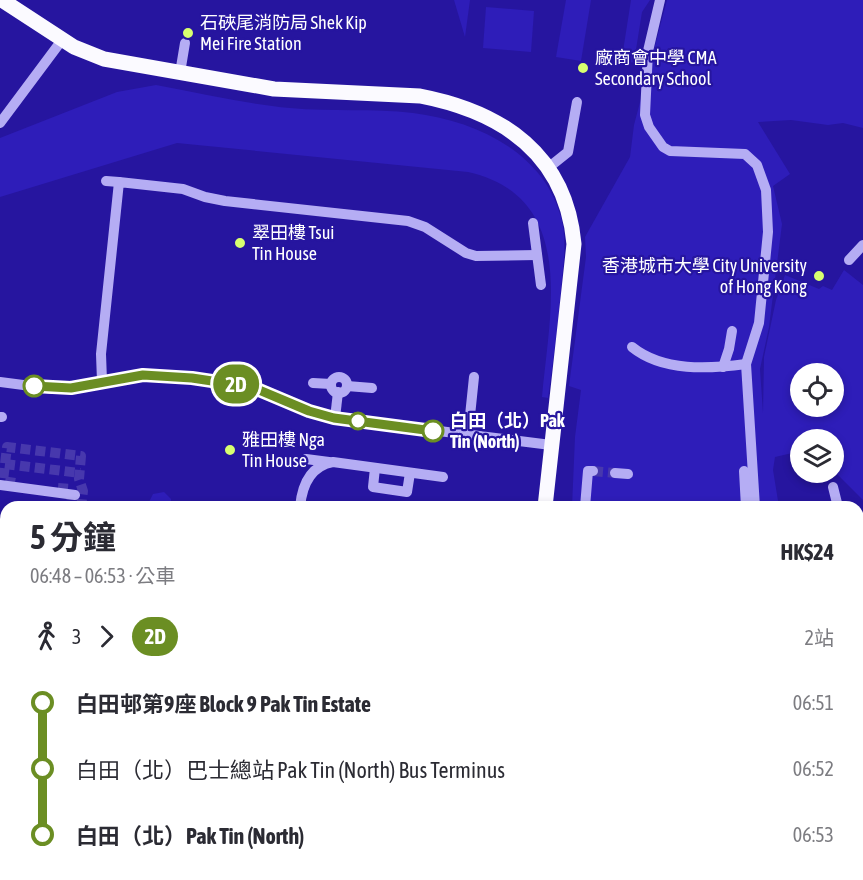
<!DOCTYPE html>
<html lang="zh-TW">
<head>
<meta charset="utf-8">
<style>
  body { margin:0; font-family:"Asap Condensed","Noto Sans TC",sans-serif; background:#f2f2f3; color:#2b2b33; height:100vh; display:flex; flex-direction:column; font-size:22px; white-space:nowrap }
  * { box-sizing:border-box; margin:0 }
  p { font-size:20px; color:#7c7c81 }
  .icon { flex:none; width:33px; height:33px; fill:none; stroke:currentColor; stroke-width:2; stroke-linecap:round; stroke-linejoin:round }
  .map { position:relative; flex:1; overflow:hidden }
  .side { position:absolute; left:0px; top:501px; width:864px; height:380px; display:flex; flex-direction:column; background:#fff; border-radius:18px 18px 0 0; box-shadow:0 3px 9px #0003 }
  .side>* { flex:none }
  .badge { padding:0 12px; border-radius:20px; font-size:21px; line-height:39px }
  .fabs { position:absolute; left:790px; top:363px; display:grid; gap:12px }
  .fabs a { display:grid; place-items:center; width:54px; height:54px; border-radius:50%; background:#fff; box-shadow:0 3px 9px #0003; font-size:30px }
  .map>.badge { position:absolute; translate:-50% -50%; box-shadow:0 0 0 3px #fff }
  .legs { display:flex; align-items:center; gap:9px; height:66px; padding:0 30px; font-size:20px }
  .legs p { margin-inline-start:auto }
  .head { display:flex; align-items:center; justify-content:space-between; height:102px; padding:0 30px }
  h1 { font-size:33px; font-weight:700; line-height:45px }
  ul { padding:0 30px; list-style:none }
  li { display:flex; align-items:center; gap:21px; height:66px; font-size:22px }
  li i { display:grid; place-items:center; width:9px; height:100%; margin:0 8px; background:currentColor }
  li i::after { content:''; width:15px; height:15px; margin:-8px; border:4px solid; border-radius:50%; background:#fff }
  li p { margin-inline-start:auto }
  li:first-child i { background:linear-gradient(#0000 50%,currentColor 0) }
  li:last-child i { background:linear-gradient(currentColor 50%,#0000 0) }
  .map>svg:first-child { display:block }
  .green { fill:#2e1db9; fill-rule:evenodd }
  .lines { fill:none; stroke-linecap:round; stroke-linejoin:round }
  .minor-tunnel { stroke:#4738ad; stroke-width:10; stroke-dasharray:10 5; stroke-linecap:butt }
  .minor { stroke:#b5adf4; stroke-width:10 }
  .major { stroke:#fbfaff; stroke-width:15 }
  .line-1-casing { stroke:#fff; stroke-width:14 }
  .line-1 { stroke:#6b8e23; stroke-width:9 }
  .poi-dot { fill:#d8ff70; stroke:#26159f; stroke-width:2 }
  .stop-1-dot { fill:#fff; stroke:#6b8e23; stroke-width:3 }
  .labels { text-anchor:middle; stroke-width:4.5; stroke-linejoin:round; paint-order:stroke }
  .poi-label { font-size:18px; fill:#fff; stroke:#26159f; text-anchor:start }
  .stop-label { font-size:18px; font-weight:bold; fill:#fff; stroke:#26159f; text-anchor:start }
</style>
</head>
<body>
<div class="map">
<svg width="863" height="880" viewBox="0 0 863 880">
  <rect width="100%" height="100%" fill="#26159f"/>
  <!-- green -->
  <g class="green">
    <polygon points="454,0 470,0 465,37"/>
    <polygon points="566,0 591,0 581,61 556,57"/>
    <polygon points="631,0 650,0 642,12 634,62 621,64"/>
    <path d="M667,0h196v128l-20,-5 -15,2 -37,-5 -33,2 32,52 -17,12 9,38 -13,103 -9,42 3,44 1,-56 12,-57 9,-25 34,14 4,-3 9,4 12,-20 19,15v215l-27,-27 -2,-6v-27h-33v11l-26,6 -2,13 6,37h-207l3,-70 6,-47 -12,-4 17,-129 -1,-20 45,-80 4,-32zM801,374h33v32h-33z"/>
    <polygon points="486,7 534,11 531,52 483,48"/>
    <path d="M156,85c44,8 90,19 134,23 41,4 83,0 123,5 64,8 133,40 149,108 5,23 1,45 -1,68 -3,36 -8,73 -13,109l-6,-1c7,-82 37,-200 -74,-225l-291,-29 -177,54v-59l117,-46z"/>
    <polygon points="164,492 171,499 171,507 150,507 149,502 153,494"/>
  </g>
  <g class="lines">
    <!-- minor-tunnel -->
    <g class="minor-tunnel">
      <polyline points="5,464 80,473"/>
      <polyline points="593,471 615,473"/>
      <polyline points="15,483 3,481 7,447 81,456 79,479 83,491 81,507"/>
      <polyline points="58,488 72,489 71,507"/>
    </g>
    <!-- minor -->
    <g class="minor">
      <polyline points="660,0 648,51 645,115 649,127 663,147 670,151 745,154 757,165 766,190 768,232 759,323 746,364 755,507"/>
      <polyline points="180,73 185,43"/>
      <polyline points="0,123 62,40"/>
      <polyline points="548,168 568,152 577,102"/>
      <polyline points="106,181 119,182"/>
      <polyline points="533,223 541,285"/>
      <polyline points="849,260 863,245"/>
      <path d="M632,347c31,25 77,22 114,17"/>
      <polyline points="723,367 729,349 732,331"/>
      <circle cx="339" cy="385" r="8"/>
      <polyline points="102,381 101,354 119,182 183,189 205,197 225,201 408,221 425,227 466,253 476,256 537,255"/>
      <polyline points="0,382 54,389 71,388 143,375 192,378 252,387 310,411 335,418 551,445"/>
      <polyline points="313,383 331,384"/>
      <polyline points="347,386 372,388"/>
      <polyline points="0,417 2,417"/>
      <polyline points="335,418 338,392"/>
      <polyline points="468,435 474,377"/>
      <polyline points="306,459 329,462"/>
      <polyline points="375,468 373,487 407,492 410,473"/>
      <polyline points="744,471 746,507"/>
      <polyline points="615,473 628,474"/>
      <polyline points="0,485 75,495"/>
      <polyline points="833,487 838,507"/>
      <path d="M300,507c2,-21 10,-41 33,-45l110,15"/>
      <polyline points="585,507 588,471 593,471"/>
      <polyline points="858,537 863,535"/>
      <polyline points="0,565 6,566"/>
      <polyline points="858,643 863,644"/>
      <polyline points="0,701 6,706"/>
      <polyline points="858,705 861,706"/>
      <polyline points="0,722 6,717"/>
      <polyline points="0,854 6,846"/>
      <polyline points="299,874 308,880"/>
      <polyline points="423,874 429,880"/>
      <polyline points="489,874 493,880"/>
      <polyline points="548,874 556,880"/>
      <polyline points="598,880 600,874"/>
      <polyline points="706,880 708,874"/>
      <polyline points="765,880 767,874"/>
    </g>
    <!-- major -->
    <g class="major">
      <path d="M2,0l72,47 30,12 170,30 146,7c83,16 146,59 154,148l-29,263"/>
      <polyline points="321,880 326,874"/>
    </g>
  </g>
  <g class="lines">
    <defs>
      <polyline id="line-1" points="34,386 71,388 143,375 192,378 252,387 309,411 334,418 433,431"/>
    </defs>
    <!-- line-1 casing -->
    <use href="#line-1" class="line-1-casing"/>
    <!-- line-1 -->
    <use href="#line-1" class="line-1"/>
  </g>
  <!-- markers -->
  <g class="poi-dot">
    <circle cx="188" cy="33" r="6"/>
    <circle cx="583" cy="68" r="6"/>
    <circle cx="240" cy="243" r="6"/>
    <circle cx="819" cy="276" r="6"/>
    <circle cx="230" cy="450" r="6"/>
  </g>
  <g class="stop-1-dot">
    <circle cx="34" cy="386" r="10"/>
    <circle cx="358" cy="421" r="8"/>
    <circle cx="433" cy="431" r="10"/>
  </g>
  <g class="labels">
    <!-- poi labels -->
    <g class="poi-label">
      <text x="200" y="29">石硤尾消防局 Shek Kip<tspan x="200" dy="21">Mei Fire Station</tspan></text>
      <text x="595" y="64">廠商會中學 CMA<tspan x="595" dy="21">Secondary School</tspan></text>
      <text x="252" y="239">翠田樓 Tsui<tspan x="252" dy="21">Tin House</tspan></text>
      <text x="807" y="272" text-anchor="end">香港城市大學 City University<tspan x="807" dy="21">of Hong Kong</tspan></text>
      <text x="242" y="446">雅田樓 Nga<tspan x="242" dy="21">Tin House</tspan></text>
    </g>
    <!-- stop labels -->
    <g class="stop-label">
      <text x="450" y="427">白田（北）Pak<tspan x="450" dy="21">Tin (North)</tspan></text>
    </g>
  </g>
</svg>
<div class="fabs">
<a><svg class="icon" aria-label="locate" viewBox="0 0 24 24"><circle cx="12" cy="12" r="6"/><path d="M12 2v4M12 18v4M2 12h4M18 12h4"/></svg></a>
<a><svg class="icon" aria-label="layers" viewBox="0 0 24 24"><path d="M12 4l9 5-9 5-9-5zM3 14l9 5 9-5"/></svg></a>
</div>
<b class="badge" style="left:236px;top:384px;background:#6b8e23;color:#fff">2D</b>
<section class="side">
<div class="head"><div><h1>5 分鐘</h1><p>06:48 – 06:53 · 公車</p></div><b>HK$24</b></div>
<div class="legs"><svg class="icon" aria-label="walk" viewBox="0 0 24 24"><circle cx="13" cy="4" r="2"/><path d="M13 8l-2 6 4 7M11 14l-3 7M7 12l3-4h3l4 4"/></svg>3<svg class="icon" aria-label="forward" viewBox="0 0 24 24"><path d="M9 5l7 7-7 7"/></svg><b class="badge" style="background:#6b8e23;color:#fff">2D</b><p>2站</p></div>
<ul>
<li><i style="color:#6b8e23"></i><b>白田邨第9座 Block 9 Pak Tin Estate</b><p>06:51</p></li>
<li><i style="color:#6b8e23"></i><span>白田（北）巴士總站 Pak Tin (North) Bus Terminus</span><p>06:52</p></li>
<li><i style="color:#6b8e23"></i><b>白田（北）Pak Tin (North)</b><p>06:53</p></li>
</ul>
</section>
</div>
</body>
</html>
